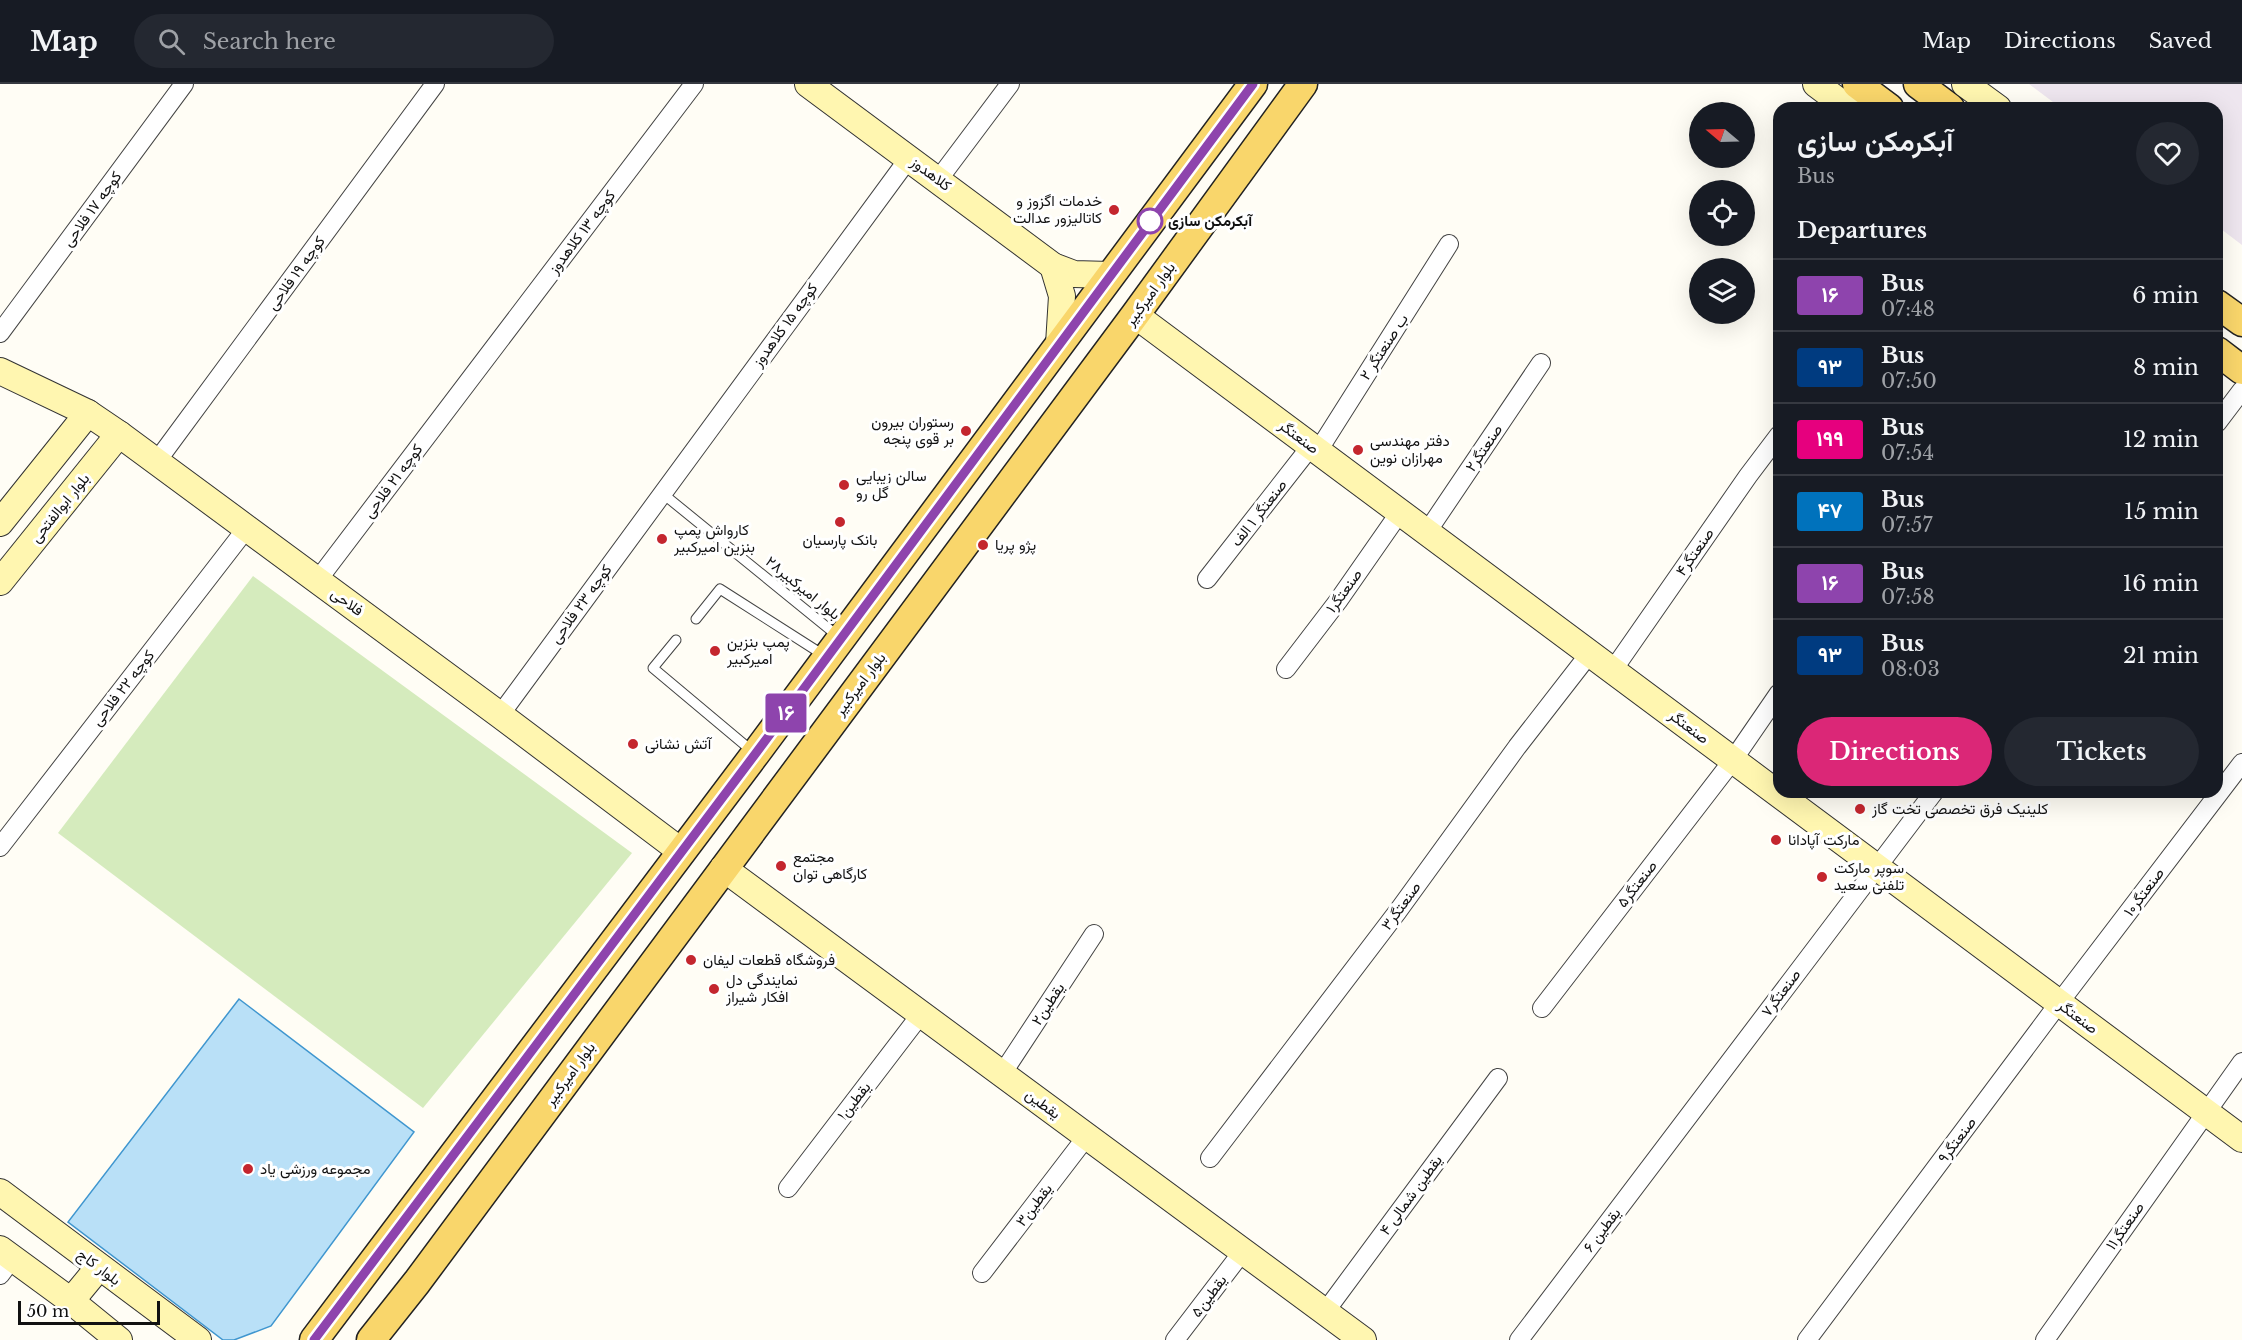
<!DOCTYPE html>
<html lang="en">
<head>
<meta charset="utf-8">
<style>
  body { margin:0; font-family:"Libre Baskerville",Vazirmatn,serif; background:#242831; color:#f1f3f6; height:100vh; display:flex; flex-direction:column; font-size:22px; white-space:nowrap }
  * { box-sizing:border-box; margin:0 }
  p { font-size:20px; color:#9ea1a6 }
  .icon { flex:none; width:33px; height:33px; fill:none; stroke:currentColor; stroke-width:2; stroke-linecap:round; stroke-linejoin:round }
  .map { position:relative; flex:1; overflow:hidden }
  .side { position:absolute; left:1773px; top:18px; width:450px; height:696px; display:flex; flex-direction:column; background:#171b24; border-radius:18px; box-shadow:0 6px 24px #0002 }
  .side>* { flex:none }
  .badge { padding:0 12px; border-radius:4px; font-size:21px; line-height:39px }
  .needle { width:39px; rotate:289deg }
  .tools { position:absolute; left:1689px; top:18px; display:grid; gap:12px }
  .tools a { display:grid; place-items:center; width:66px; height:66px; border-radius:50%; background:#171b24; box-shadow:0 6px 24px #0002; font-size:30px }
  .scale { position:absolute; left:18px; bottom:15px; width:142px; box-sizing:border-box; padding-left:6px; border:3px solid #111; border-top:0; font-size:16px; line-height:21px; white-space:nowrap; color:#111; -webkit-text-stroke:4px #fff; paint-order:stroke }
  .map>.badge { position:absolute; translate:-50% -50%; box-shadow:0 0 0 3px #fff }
  h2 { padding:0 24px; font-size:22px; line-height:54px }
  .round { display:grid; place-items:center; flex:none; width:63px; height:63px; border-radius:32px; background:#242831 }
  .summary { display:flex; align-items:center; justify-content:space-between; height:102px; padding:0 24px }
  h1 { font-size:28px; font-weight:600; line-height:45px }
  .action { display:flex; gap:12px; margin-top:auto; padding:12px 24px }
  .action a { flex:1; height:69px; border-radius:36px; background:#db2777; color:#fff; font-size:24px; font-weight:600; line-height:69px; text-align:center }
  .action a+a { background:#242831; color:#f1f3f6 }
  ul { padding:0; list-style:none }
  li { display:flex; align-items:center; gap:18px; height:72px; padding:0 24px; border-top:2px solid #363941 }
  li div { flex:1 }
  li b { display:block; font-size:22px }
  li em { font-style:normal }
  li .badge { min-width:66px; font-weight:700; text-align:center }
  header { display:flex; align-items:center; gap:36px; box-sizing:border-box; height:84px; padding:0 30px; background:#171b24; border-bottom:2px solid #363941 }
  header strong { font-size:28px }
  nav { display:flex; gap:33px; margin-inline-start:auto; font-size:21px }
  .search { width:420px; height:54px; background:#242831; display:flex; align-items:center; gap:15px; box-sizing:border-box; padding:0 21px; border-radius:33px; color:#9ea1a6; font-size:22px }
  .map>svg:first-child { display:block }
  .industrial { fill:#eee6ef }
  .green { fill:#d5ebbd }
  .water { fill:#b9e0f7; stroke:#3f96cf; stroke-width:1.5 }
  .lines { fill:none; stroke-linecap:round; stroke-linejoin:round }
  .lane-casing { stroke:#444; stroke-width:11 }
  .street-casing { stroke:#444; stroke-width:20 }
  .secondary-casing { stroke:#333; stroke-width:28 }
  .primary-casing { stroke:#222; stroke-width:31 }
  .lane { stroke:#fff; stroke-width:9 }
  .street { stroke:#fff; stroke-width:18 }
  .secondary { stroke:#fff6b0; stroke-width:26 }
  .primary { stroke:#f9d66b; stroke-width:28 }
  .line-casing { stroke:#fff; stroke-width:14 }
  .line { stroke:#8e44ad; stroke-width:9 }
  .poi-dot { fill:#c4262e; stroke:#fff; stroke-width:2 }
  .stop-dot { fill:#fff; stroke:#8e44ad; stroke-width:3 }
  .labels { text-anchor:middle; stroke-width:6; stroke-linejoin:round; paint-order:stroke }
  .street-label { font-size:15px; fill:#111; stroke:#fff }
  .poi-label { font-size:15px; fill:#111; stroke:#fff; text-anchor:start }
  .stop-label { font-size:15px; font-weight:bold; fill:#111; stroke:#fff; text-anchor:start }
</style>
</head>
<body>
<header>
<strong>Map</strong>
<div class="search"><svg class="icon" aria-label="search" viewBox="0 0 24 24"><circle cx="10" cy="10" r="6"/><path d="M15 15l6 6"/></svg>Search here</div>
<nav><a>Map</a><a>Directions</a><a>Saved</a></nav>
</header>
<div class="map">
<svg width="2242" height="1256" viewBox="0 0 2242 1256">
  <rect width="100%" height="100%" fill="#fffdf5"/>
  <!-- industrial -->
  <polygon class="industrial" points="2029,0 2242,0 2242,161 2217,142 2217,24 2061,24"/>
  <!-- green -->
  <polygon class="green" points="253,492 632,769 423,1024 58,749"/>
  <!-- water -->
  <polygon class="water" points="239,915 414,1048 271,1242 234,1256 223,1256 68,1138"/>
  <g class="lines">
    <defs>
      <g id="lane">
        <polyline points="662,409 839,553"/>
        <polyline points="696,535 720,505 825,572"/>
        <polyline points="676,556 653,584 752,667"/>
      </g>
      <g id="street">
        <polyline points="938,96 1010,0"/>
        <polyline points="0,249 184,0"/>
        <polyline points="2217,339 2242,306"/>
        <polyline points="1318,367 1449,160"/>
        <polyline points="157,377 435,0"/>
        <polyline points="1427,448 1541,279"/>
        <polyline points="1207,495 1311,362"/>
        <polyline points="317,497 694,0"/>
        <polyline points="1286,585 1338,517 1400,428"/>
        <polyline points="1613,586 1748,392 1779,351"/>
        <polyline points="500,631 909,74"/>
        <polyline points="0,763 246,445"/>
        <polyline points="1542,924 1733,676 1779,609"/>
        <polyline points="1002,990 1094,850"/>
        <polyline points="1210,1074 1398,827 1517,663 1590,569"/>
        <polyline points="788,1104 921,930"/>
        <polyline points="982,1189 1087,1052"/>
        <polyline points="0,1191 12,1175"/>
        <polyline points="1325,1228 1498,994"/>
        <polyline points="1175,1256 1243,1167"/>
        <polyline points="1519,1256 1934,708"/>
        <polyline points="1807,1256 2059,919 2242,679"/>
        <polyline points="2045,1256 2242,978"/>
      </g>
      <g id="secondary">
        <polyline points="808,0 1053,182 1074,190 1110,191"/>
        <polyline points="1816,0 1848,24"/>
        <polyline points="1965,0 1998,24"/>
        <polyline points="1053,182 1062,212 1059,260"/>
        <polyline points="1135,231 2242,1055"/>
        <polyline points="0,287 88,329 119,350 500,631 682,768"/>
        <polyline points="0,439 88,329"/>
        <polyline points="0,498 119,350"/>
        <polyline points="723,784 1363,1256"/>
        <polyline points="0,1108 198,1256"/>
        <polyline points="0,1165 71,1217 119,1256"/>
        <polyline points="71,1217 99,1183"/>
      </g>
      <g id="primary">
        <polyline points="1857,0 1889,24"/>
        <polyline points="1918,0 1950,24"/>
        <polyline points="2217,220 2242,238"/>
        <polyline points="2217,267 2242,286"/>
        <polyline points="314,1256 756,669 1253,0"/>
        <polyline points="371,1256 417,1198 1135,231 1303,0"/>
      </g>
    </defs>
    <!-- lane casing -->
    <use href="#lane" class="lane-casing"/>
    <!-- street casing -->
    <use href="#street" class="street-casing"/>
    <!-- secondary casing -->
    <use href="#secondary" class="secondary-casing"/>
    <!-- primary casing -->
    <use href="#primary" class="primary-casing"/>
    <!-- lane -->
    <use href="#lane" class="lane"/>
    <!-- street -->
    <use href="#street" class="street"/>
    <!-- secondary -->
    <use href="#secondary" class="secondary"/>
    <!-- primary -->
    <use href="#primary" class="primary"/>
  </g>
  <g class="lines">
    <defs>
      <polyline id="line" points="314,1256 756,669 1253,0"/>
    </defs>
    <!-- line casing -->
    <use href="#line" class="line-casing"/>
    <!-- line -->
    <use href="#line" class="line"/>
  </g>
  <!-- markers -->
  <g class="poi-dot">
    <circle cx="1114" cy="126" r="6"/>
    <circle cx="966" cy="347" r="6"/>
    <circle cx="1358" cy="366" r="6"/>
    <circle cx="844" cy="401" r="6"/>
    <circle cx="840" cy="438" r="6"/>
    <circle cx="662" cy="455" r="6"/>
    <circle cx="983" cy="461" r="6"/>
    <circle cx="715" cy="567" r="6"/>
    <circle cx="633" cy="660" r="6"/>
    <circle cx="1860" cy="725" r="6"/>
    <circle cx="1776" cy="756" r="6"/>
    <circle cx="781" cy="782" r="6"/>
    <circle cx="1822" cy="793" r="6"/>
    <circle cx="691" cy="876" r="6"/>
    <circle cx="714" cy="905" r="6"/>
    <circle cx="248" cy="1085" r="6"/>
  </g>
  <circle class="stop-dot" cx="1150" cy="137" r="12"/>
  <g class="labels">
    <!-- street labels -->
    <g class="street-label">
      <text transform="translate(931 90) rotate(37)" y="5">کلاهدوز</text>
      <text transform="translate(92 125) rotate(-54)" y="5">کوچه ۱۷ فلاحی</text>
      <text transform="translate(582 148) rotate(-53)" y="5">کوچه ۱۳ کلاهدوز</text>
      <text transform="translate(296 189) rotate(-54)" y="5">کوچه ۱۹ فلاحی</text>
      <text transform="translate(1150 210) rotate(-54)" y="5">بلوار امیرکبیر</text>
      <text transform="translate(785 241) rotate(-54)" y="5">کوچه ۱۵ کلاهدوز</text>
      <text transform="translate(1384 263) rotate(-57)" y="5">۲ ب صنعتگر</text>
      <text transform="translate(1299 353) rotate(37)" y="5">صنعتگر</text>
      <text transform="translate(1484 364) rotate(-56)" y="5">صنعتگر۲</text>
      <text transform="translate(393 397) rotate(-53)" y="5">کوچه ۲۱ فلاحی</text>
      <text transform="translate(60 424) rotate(-51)" y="5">بلوار ابوالفتحی</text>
      <text transform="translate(1259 429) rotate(-52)" y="5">صنعتگر ۱ الف</text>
      <text transform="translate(1695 468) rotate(-55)" y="5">صنعتگر۴</text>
      <text transform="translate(803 504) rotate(39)" y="5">۲۸بلوار امیرکبیر</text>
      <text transform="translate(1344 507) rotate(-54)" y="5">صنعتگر۱</text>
      <text transform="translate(347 518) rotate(36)" y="5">فلاحی</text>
      <text transform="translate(581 520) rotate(-54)" y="5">کوچه ۲۳ فلاحی</text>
      <text transform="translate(860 600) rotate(-53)" y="5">بلوار امیرکبیر</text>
      <text transform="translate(123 604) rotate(-52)" y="5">کوچه ۲۲ فلاحی</text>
      <text transform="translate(1689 643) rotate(37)" y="5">صنعتگر</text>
      <text transform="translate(1637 800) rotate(-52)" y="5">صنعتگر۵</text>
      <text transform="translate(2144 808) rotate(-53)" y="5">صنعتگر۱۰</text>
      <text transform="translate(1401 822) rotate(-54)" y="5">صنعتگر۳</text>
      <text transform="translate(1781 909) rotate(-53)" y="5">صنعتگر۷</text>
      <text transform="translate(1048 920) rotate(-57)" y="5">یقطین۲</text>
      <text transform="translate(2078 933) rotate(37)" y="5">صنعتگر</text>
      <text transform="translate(570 990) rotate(-54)" y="5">بلوار امیرکبیر</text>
      <text transform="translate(854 1017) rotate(-52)" y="5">یقطین۱</text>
      <text transform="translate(1043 1020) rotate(36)" y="5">یقطین</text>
      <text transform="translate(1957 1056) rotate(-53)" y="5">صنعتگر۹</text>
      <text transform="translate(1411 1111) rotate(-54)" y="5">یقطین شمالی ۴</text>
      <text transform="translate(1034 1121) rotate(-53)" y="5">یقطین۳</text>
      <text transform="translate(2125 1142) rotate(-55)" y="5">صنعتگر۱۱</text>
      <text transform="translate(1602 1146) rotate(-53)" y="5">یقطین ۶</text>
      <text transform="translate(99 1183) rotate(37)" y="5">بلوار کاج</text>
      <text transform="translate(1209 1212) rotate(-53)" y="5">یقطین۵</text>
    </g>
    <!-- poi labels -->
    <g class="poi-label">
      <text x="1102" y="122" text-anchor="end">خدمات اگزوز و<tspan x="1102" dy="17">کاتالیزور عدالت</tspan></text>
      <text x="954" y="343" text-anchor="end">رستوران بیرون<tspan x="954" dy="17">بر قوی پنجه</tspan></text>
      <text x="1370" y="362">دفتر مهندسی<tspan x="1370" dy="17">مهرازان نوین</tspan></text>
      <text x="856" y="397">سالن زیبایی<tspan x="856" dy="17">گل رو</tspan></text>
      <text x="674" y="451">کارواش پمپ<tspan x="674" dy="17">بنزین امیرکبیر</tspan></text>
      <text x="840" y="461" text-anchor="middle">بانک پارسیان</text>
      <text x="995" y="466">پژو پریا</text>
      <text x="727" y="563">پمپ بنزین<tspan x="727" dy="17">امیرکبیر</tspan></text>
      <text x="645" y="665">آتش نشانی</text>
      <text x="1872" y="730">کلینیک فرق تخصصی تخت گاز</text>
      <text x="1788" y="761">مارکت آپادانا</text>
      <text x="793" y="778">مجتمع<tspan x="793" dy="17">کارگاهی توان</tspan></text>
      <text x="1834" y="789">سوپر مارکت<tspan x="1834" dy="17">تلفنی سعید</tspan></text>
      <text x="703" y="881">فروشگاه قطعات لیفان</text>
      <text x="726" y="901">نمایندگی دل<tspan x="726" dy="17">افکار شیراز</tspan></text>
      <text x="260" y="1090">مجموعه ورزشی یاد</text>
    </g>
    <!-- stop labels -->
    <g class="stop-label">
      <text x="1168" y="142">آبکرمکن سازی</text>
    </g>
  </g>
</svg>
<div class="tools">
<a><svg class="needle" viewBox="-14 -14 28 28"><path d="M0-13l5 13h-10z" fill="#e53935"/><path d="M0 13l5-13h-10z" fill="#9ea1a6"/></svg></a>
<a><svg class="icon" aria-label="locate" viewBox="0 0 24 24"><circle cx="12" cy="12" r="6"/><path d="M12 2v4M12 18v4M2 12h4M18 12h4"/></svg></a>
<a><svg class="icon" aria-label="layers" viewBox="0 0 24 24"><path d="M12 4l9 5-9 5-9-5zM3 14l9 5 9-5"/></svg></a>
</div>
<div class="scale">50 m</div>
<b class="badge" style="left:786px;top:629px;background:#8e44ad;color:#fff">۱۶</b>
<section class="side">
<div class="summary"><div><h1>آبکرمکن سازی</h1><p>Bus</p></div><a class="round"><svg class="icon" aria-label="heart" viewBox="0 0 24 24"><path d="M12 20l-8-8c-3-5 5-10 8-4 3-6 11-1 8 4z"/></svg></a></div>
<h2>Departures</h2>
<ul>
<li><span class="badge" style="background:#8e44ad;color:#fff">۱۶</span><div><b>Bus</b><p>07:48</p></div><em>6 min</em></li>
<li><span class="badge" style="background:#003b80;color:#fff">۹۳</span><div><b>Bus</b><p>07:50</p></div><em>8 min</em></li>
<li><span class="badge" style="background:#e6007e;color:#fff">۱۹۹</span><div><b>Bus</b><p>07:54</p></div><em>12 min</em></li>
<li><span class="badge" style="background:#0072bc;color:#fff">۴۷</span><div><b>Bus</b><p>07:57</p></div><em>15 min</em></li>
<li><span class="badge" style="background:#8e44ad;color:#fff">۱۶</span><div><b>Bus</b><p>07:58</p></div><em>16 min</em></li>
<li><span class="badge" style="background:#003b80;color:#fff">۹۳</span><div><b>Bus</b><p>08:03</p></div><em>21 min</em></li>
</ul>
<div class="action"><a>Directions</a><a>Tickets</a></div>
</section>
</div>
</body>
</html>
